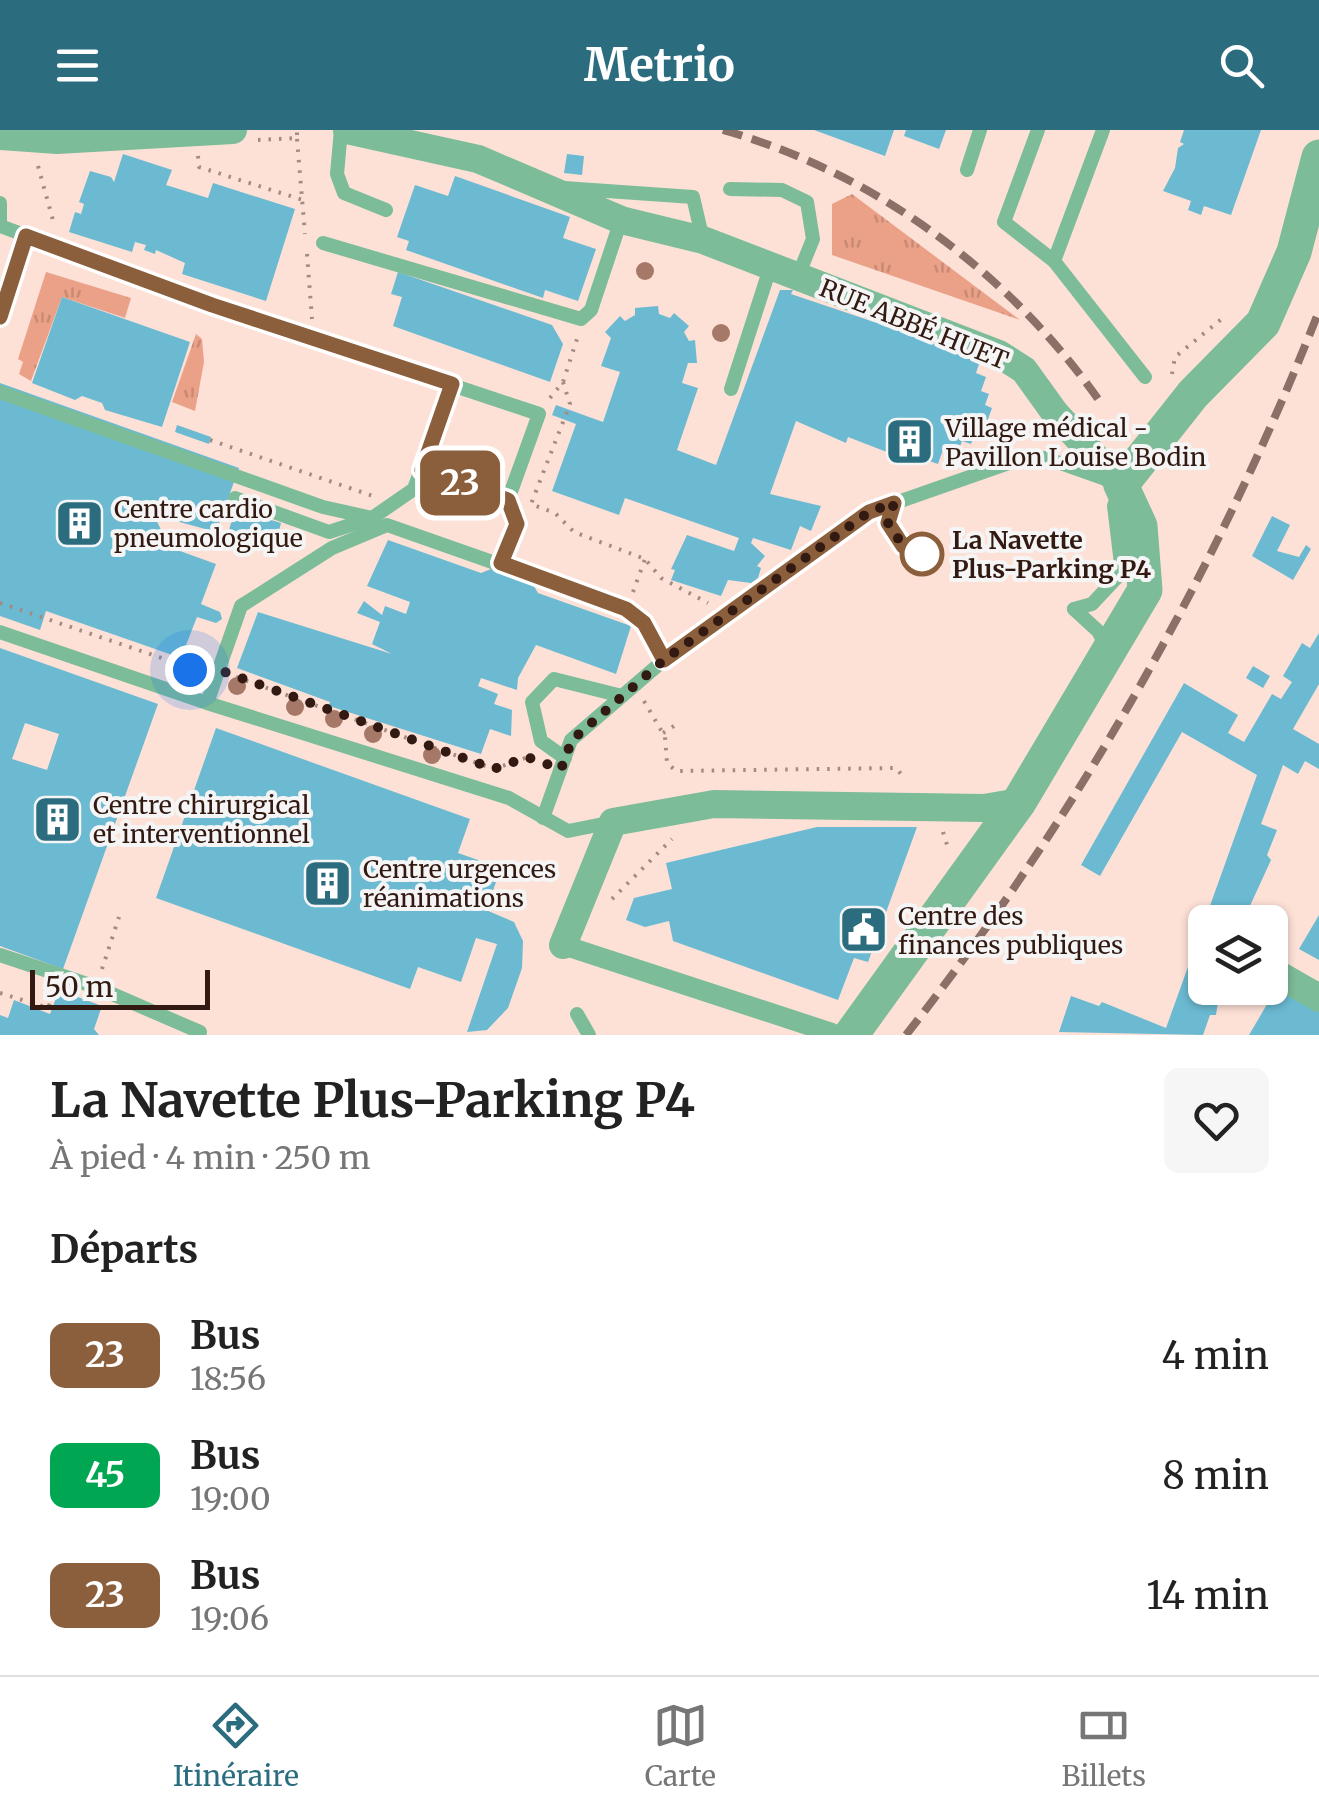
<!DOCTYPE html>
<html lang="fr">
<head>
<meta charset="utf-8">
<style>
  body { margin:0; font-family:Merriweather,serif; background:#f6f6f6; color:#222; height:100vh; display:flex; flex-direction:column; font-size:38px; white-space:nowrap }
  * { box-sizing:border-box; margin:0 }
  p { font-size:32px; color:#767676 }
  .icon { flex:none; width:55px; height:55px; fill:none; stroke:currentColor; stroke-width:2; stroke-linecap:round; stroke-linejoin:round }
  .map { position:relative; height:905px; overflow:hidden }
  .drawer { display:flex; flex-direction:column; background:#fff; flex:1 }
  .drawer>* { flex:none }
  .badge { padding:0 20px; border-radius:15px; font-size:35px; line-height:65px }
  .tools { position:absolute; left:1188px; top:775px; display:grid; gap:20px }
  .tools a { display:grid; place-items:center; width:100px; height:100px; border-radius:15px; background:#fff; box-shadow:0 2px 8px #0004; font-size:50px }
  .scale { position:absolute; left:30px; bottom:25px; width:180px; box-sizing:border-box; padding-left:10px; border:5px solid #321911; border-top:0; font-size:28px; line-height:35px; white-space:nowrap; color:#321911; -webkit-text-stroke:8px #f5f5f5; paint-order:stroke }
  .you { position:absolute; width:50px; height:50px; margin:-25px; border:8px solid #fff; border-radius:50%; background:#1a73e8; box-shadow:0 0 0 15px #1a73e833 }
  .map>.badge { position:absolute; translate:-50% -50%; box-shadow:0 0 0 5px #fff }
  h2 { padding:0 50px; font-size:38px; line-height:90px }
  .round { display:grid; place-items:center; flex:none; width:105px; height:105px; border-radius:15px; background:#f6f6f6 }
  .head { display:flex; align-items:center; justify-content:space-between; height:170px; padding:0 50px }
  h1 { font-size:48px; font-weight:700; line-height:75px }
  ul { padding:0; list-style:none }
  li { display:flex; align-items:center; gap:30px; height:120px; padding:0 50px }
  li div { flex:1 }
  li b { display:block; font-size:38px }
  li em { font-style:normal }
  li .badge { min-width:110px; font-weight:700; text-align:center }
  header { display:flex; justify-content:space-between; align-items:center; height:130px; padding:0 50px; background:#2b6d7f; color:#fff; font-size:45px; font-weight:700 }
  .menu { display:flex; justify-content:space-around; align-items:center; height:140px; border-top:2px solid #e0e0e0; background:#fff; font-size:28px; color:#767676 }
  .menu a { display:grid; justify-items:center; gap:5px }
  .menu .active { color:#2b6d7f }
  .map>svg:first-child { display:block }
  .grass { fill:url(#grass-tufts) }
  .building { fill:#6bbad2; fill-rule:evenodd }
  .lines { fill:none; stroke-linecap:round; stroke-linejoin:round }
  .path { stroke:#a48a81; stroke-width:4; stroke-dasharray:2.5 8; stroke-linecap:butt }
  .service { stroke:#7cbc98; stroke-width:14 }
  .pedestrian { stroke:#7cbc98; stroke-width:20 }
  .minor { stroke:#7cbc98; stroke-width:28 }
  .tertiary { stroke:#7cbc98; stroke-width:35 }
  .rail { stroke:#8b7067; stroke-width:8; stroke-dasharray:20 10; stroke-linecap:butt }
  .tree { fill:#a67867 }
  .line-casing { stroke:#fff; stroke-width:22 }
  .line { stroke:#8b5e3c; stroke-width:15 }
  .walk { stroke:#321911; stroke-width:10; stroke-dasharray:0 18 }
  .stop-dot { fill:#fff; stroke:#8b5e3c; stroke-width:5 }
  .labels { text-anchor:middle; stroke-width:8; stroke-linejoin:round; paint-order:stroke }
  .street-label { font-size:25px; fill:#321911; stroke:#f5f5f5 }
  .poi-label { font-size:25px; fill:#321911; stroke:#f5f5f5; text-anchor:start }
  .stop-label { font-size:25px; font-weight:bold; fill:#321911; stroke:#f5f5f5; text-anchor:start }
</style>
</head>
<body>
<header><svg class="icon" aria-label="menu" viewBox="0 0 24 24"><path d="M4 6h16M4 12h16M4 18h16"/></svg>Metrio<svg class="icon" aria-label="search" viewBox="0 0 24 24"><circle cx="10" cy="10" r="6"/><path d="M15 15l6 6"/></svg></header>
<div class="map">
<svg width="1319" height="905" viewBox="0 0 1319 905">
  <defs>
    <pattern id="grass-tufts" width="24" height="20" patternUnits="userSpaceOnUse" patternTransform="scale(2.5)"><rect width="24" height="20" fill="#eaa188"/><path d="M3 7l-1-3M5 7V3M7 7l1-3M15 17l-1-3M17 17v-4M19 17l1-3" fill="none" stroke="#c98a74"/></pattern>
  </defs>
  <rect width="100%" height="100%" fill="#fde1d7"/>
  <!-- grass -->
  <g class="grass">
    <polygon points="852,64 1020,190 832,125 832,74"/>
    <polygon points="46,142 131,168 125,188 62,167 31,251 19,244 23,232 18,229"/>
    <polygon points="196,204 202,209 204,232 195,281 172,272"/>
  </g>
  <!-- building -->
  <g class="building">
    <polygon points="814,0 894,0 885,26"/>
    <polygon points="906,0 946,0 939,19 904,6"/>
    <polygon points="1184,0 1261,0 1231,85 1204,76 1201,85 1188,80 1191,71 1163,61 1175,38 1178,18 1184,14 1180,12"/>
    <polygon points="123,24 172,40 166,55 208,68 213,53 295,79 266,171 182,144 185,133 156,120 155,124 144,120 146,115 135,112 132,122 69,102 75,82 81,84 84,74 79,72 90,41 111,47 114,52"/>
    <polygon points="567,24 584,26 582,45 564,43"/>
    <polygon points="455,46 570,87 563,108 596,119 578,171 545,160 543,168 406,120 409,111 397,107 415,55 448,66"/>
    <polygon points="398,142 552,195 563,214 550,252 393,196 402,167 391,164"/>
    <polygon points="780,160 793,160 791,164 981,228 976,243 986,247 981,261 989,264 985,275 992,278 983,303 976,300 971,314 962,311 957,325 943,320 938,334 912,325 910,331 848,307 846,313 796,291 770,364 821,376 811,401 800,396 791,420 753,408 751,413 765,426 757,436 761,438 758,448 751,453 728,450 721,466 671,450 675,440 671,439 687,405 734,421 739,408 625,368 619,385 552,361 576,294 552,285 556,275 603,292 620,242 601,236 611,208 605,202 620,186 625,191 635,185 635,178 658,176 659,184 670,188 674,183 689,196 684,202 689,211 695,210 697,233 688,233 682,253 698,258 677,320 716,335"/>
    <polygon points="62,167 190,212 162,297 105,280 102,273 82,266 75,270 32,253"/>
    <polygon points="0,253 239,338 216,402 154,385 169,417 216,434 201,474 220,482 222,489 216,493 197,487 181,528 46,481 40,500 0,486"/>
    <polygon points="177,295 211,307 209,314 175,302"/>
    <polygon points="248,383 281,393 277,409 250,422 225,414 231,393"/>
    <polygon points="1272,386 1290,395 1277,421 1299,427 1306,415 1311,419 1293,450 1252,426"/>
    <polygon points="388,410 481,443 491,439 532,453 538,463 631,496 616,544 536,515 518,548 517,560 481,548 478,556 498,564 494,574 512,580 511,606 490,599 481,624 329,576 330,572 237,538 258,482 392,524 372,514 380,492 357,483 364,471 382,485 385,476 406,484 410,472 367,456"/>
    <polygon points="1319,503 1319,554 1293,599 1319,614 1319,639 1305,631 1298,644 1283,635 1261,694 1277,700 1267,725 1271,730 1249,778 1252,781 1243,792 1205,792 1205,858 1220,858 1216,885 1210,885 1203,905 1059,902 1071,866 1099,876 1102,872 1166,898 1257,645 1182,602 1100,746 1081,735 1184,553 1238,585 1228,603 1244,612 1272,564 1281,569 1292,552 1283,546 1302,513 1310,518"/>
    <path d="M0,518l158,56 -95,265 -63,-23zM25,593l34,11 -12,36 -35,-11z"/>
    <polygon points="1253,536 1270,546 1263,558 1246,548"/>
    <polygon points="216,598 470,689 458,723 501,738 486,780 514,792 523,811 522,838 508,878 487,900 467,902 497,814 476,808 461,852 418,837 410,859 156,768"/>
    <polygon points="817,697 917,697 868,832 854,828 838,870 673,811 669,791 645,797 626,790 634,768 672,759 666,733"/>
    <polygon points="1319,785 1319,830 1299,819"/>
    <polygon points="1276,859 1319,882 1319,905 1249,905"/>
    <polygon points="59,860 102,876 94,899 99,905 0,905 0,885 8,888 14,870 50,884"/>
  </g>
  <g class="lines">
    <!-- path -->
    <g class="path">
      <polyline points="297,9 305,104"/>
      <polyline points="258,10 297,8 297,0"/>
      <polyline points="198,26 199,37 303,70"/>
      <polyline points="38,36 54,94"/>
      <polyline points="307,124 312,189"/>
      <polyline points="1172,244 1175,227 1224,187"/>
      <polyline points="563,252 570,274 531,374 555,383 574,402 645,429 661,448 708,473"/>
      <polyline points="550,268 563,252 577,209"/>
      <polyline points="210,310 373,366"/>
      <polyline points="633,462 645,429"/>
      <polyline points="0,473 197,540"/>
      <polyline points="236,547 494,639 528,627"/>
      <polyline points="644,571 665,607 667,633 676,641 896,638 905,649"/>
      <polyline points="663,603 674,596"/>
      <polyline points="943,702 949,721"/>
      <polyline points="612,769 672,709"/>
      <polyline points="102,839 119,787"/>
      <polyline points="0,863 48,878 54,863"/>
    </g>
    <!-- service -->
    <g class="service">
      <polyline points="341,0 337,44 344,63 386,80"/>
      <polyline points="1038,0 1004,92 1054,131"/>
      <polyline points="1103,0 1054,131 1145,247"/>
      <polyline points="967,40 980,0"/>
      <polyline points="564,58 693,67 703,110"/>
      <polyline points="730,59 782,60 807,72 813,109 798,146"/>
      <polyline points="0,73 0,96"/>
      <polyline points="3,97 212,175 539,284 508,370 517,394 501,433"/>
      <polyline points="323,113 581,189 591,180 621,90"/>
      <polyline points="0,187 26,106"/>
      <polyline points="731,259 771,135"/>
      <polyline points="0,262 323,377 372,388"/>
      <polyline points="423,340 508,370"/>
      <polyline points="235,368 329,402 372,388 414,359 452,254"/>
      <polyline points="894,373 888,393 903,416 922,424"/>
      <polyline points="1074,479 1092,474 1122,442 1114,376 1117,367"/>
      <polyline points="1074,479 1098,501 1106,516"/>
      <polyline points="0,502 207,573 509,668 568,701 613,692"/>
      <polyline points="207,573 241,476 332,418 387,395 626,479 644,493 664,530"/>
      <polyline points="565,628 541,611 532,572 554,549 622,566"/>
      <polyline points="543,688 571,610 664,530 869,382 1015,331 1046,328 1108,350"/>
      <polyline points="0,825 96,857 200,902 199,905"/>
      <polyline points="577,884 589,905"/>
    </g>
    <!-- pedestrian -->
    <polyline class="pedestrian" points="563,815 832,903"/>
    <!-- minor -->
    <g class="minor">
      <polyline points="347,0 478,29 621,90 703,110 999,224 1024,240 1055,283 1121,355"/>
      <polyline points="0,6 57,10 233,0"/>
      <polyline points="563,815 613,692 714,674 984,678 1019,672"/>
      <polyline points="1281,846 1319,868"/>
    </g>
    <!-- tertiary -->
    <polyline class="tertiary" points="851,905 1019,672 1145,460 1140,396 1121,355 1193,264 1263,193 1294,122 1319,27"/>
    <!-- rail -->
    <g class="rail">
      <path d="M723,0c155,44 289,145 380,276"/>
      <path d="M906,905c172,-219 311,-465 413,-724"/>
    </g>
  </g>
  <!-- trees -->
  <g class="tree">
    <circle cx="645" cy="141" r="9"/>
    <circle cx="721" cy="203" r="9"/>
    <circle cx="237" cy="556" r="9"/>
    <circle cx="295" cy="577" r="9"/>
    <circle cx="334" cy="589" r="9"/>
    <circle cx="373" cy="604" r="9"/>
    <circle cx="432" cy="625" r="9"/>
  </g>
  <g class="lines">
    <defs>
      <polyline id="line" points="0,187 26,106 212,175 452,254 422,340 508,370 517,394 501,433 626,479 644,493 664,530 869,382 894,373 888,393 903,416 922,424"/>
    </defs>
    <!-- line casing -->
    <use href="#line" class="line-casing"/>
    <!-- line -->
    <use href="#line" class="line"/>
    <!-- walk -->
    <polyline class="walk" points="190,540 219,540 494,639 527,627 561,639 572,610 664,530 869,382 894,373 888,393 903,416 922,424"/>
  </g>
  <!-- icons -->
  <defs>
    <symbol id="building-square" viewBox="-11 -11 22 22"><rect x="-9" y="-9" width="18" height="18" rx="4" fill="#2b6d7f" stroke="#f5f5f5"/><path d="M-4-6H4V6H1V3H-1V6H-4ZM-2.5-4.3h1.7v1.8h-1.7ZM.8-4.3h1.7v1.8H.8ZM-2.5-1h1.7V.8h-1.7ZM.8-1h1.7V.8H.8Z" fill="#fff"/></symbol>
    <symbol id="civic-square" viewBox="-11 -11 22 22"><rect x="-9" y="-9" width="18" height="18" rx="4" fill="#2b6d7f" stroke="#f5f5f5"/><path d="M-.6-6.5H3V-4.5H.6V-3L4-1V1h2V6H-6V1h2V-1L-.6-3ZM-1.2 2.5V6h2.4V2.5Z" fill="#fff"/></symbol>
  </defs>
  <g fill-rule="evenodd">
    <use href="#building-square" x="882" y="284" width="55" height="55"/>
    <use href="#building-square" x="52" y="366" width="55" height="55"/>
    <use href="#building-square" x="30" y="662" width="55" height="55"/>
    <use href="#building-square" x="300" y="726" width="55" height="55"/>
    <use href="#civic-square" x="836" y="772" width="55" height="55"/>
  </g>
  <!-- markers -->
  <circle class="stop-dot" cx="922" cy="424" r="20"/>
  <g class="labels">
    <!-- street labels -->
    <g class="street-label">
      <text transform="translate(914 194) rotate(22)" y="9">RUE ABBÉ HUET</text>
    </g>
    <!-- poi labels -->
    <g class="poi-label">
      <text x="945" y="307">Village médical -<tspan x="945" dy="29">Pavillon Louise Bodin</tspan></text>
      <text x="114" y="388">Centre cardio<tspan x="114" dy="29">pneumologique</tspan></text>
      <text x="93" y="684">Centre chirurgical<tspan x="93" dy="29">et interventionnel</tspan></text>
      <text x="363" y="748">Centre urgences<tspan x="363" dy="29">réanimations</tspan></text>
      <text x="898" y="795">Centre des<tspan x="898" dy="29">finances publiques</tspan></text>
    </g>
    <!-- stop labels -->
    <g class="stop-label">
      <text x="952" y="419">La Navette<tspan x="952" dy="29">Plus-Parking P4</tspan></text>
    </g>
  </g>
</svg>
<div class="tools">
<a><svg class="icon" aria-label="layers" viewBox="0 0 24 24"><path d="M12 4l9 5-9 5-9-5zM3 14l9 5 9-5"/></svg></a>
</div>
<div class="scale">50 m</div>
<div class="you" style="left:190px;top:540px"></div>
<b class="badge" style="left:460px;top:353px;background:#8b5e3c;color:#fff">23</b>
</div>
<section class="drawer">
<div class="head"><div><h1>La Navette Plus-Parking P4</h1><p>À pied · 4 min · 250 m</p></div><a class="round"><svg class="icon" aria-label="heart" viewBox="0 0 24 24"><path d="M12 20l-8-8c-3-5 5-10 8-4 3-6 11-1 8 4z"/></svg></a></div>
<h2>Départs</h2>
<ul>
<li><span class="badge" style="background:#8b5e3c;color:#fff">23</span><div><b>Bus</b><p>18:56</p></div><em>4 min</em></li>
<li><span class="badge" style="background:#00a651;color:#fff">45</span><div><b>Bus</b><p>19:00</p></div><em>8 min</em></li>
<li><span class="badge" style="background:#8b5e3c;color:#fff">23</span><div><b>Bus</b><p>19:06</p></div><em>14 min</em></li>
</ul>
</section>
<nav class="menu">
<a class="active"><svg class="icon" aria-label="directions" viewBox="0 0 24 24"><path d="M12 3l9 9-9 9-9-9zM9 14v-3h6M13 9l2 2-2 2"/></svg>Itinéraire</a>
<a><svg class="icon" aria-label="map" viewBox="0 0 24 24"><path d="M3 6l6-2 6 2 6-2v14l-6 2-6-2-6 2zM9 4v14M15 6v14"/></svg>Carte</a>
<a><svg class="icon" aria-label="tickets" viewBox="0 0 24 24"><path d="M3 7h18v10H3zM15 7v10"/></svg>Billets</a>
</nav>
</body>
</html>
